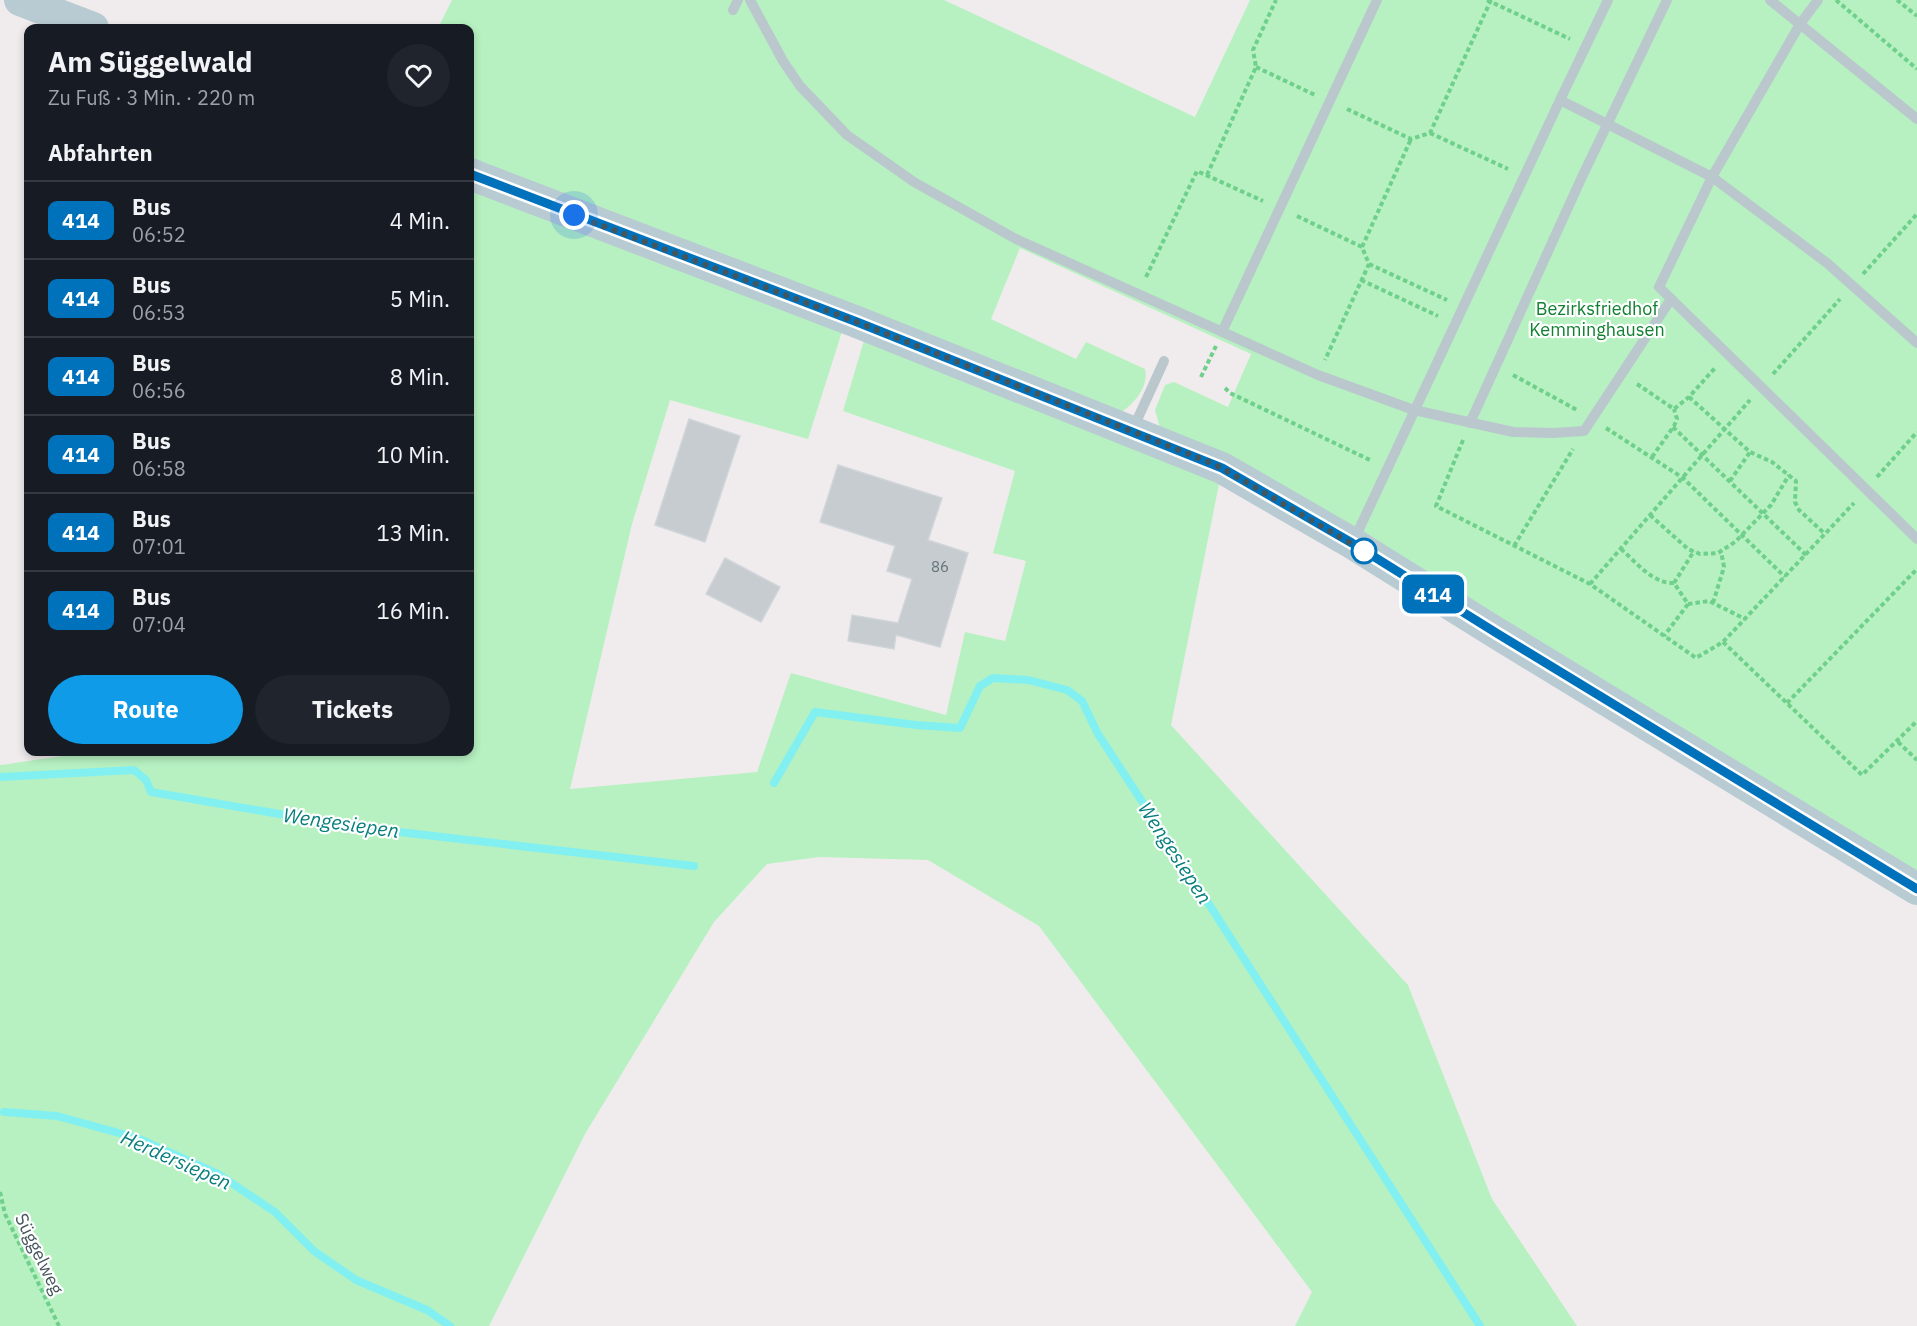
<!DOCTYPE html>
<html lang="de">
<head>
<meta charset="utf-8">
<style>
  body { margin:0; font-family:"IBM Plex Sans",sans-serif; background:#20242c; color:#f1f3f6; height:100vh; display:flex; flex-direction:column; font-size:22px; white-space:nowrap }
  * { box-sizing:border-box; margin:0 }
  p { font-size:20px; color:#9ea1a6 }
  .icon { flex:none; width:33px; height:33px; fill:none; stroke:currentColor; stroke-width:2; stroke-linecap:round; stroke-linejoin:round }
  .map { position:relative; flex:1; overflow:hidden }
  .drawer { position:absolute; left:24px; top:24px; width:450px; height:732px; display:flex; flex-direction:column; background:#171b24; border-radius:12px; box-shadow:0 3px 9px #0003 }
  .drawer>* { flex:none }
  .badge { padding:0 12px; border-radius:9px; font-size:21px; line-height:39px }
  .you { position:absolute; width:30px; height:30px; margin:-15px; border:4px solid #fff; border-radius:50%; background:#1a73e8; box-shadow:0 0 0 9px #1a73e833 }
  .map>.badge { position:absolute; translate:-50% -50%; box-shadow:0 0 0 3px #fff }
  h2 { padding:0 24px; font-size:22px; line-height:54px }
  .round { display:grid; place-items:center; flex:none; width:63px; height:63px; border-radius:32px; background:#20242c }
  .overview { display:flex; align-items:center; justify-content:space-between; height:102px; padding:0 24px }
  h1 { font-size:28px; font-weight:700; line-height:45px }
  .button { display:flex; gap:12px; margin-top:auto; padding:12px 24px }
  .button a { flex:1; height:69px; border-radius:36px; background:#0f9be7; color:#fff; font-size:24px; font-weight:700; line-height:69px; text-align:center }
  .button a+a { background:#20242c; color:#f1f3f6 }
  ul { padding:0; list-style:none }
  li { display:flex; align-items:center; gap:18px; height:78px; padding:0 24px; border-top:2px solid #363941 }
  li div { flex:1 }
  li b { display:block; font-size:22px }
  li em { font-style:normal }
  li .badge { min-width:66px; font-weight:700; text-align:center }
  .map>svg:first-child { display:block }
  .green { fill:#b7f1c1; fill-rule:evenodd }
  .lines { fill:none; stroke-linecap:round; stroke-linejoin:round }
  .stream { stroke:#82f0f0; stroke-width:8 }
  .building { fill:#c6ccd0; stroke:#d0d5d9; stroke-width:1.5 }
  .path { stroke:#6ed08b; stroke-width:4; stroke-dasharray:4.5 3; stroke-linecap:butt }
  .lane { stroke:#bac8cd; stroke-width:10 }
  .secondary { stroke:#b9cbd2; stroke-width:32 }
  .line-casing { stroke:#fff; stroke-width:14 }
  .line { stroke:#0072bc; stroke-width:9 }
  .walk { stroke:#44555b; stroke-width:6; stroke-dasharray:0 10.8 }
  .stop-dot { fill:#fff; stroke:#0072bc; stroke-width:3 }
  .labels { text-anchor:middle; stroke-width:4.5; stroke-linejoin:round; paint-order:stroke }
  .number-label { font-size:15px; fill:#647378 }
  .park-label { font-size:18px; fill:#118031; stroke:#fff }
  .street-label { font-size:18px; fill:#44555b; stroke:#fff }
  .water-label { font-size:20px; font-style:italic; fill:#087f7e; stroke:#fff }
</style>
</head>
<body>
<div class="map">
<svg width="1917" height="1326" viewBox="0 0 1917 1326">
  <rect width="100%" height="100%" fill="#f0eced"/>
  <!-- green -->
  <path class="green" d="M452,0h492l251,117 55,-117h667v889l-695,-420 -51,256 237,260 84,214 85,127h-282l17,-34 -273,-366 -111,-66 -109,-3 -52,7 -53,58 -129,212 -96,192h-489v-561c34,-4 118,-21 147,-9v-4h323v-724h-32zM1020,248l231,106 -23,53 -54,-25 -9,3 -10,25 5,18 -40,-15c14,-9 29,-26 25,-44l-59,-27 -10,17 -85,-40zM846,319l22,8 -25,84 172,60 -22,82 33,8 -21,80 -40,-9 -19,83 -155,-42 -34,99 -187,17 62,-265 38,-124 138,39z"/>
  <g class="lines">
    <!-- stream -->
    <g class="stream">
      <polyline points="0,777 134,770 146,780 151,792 355,827 694,866"/>
      <polyline points="774,783 815,712 916,725 960,728 980,686 993,678 1028,680 1067,690 1082,701 1098,734 1203,895 1480,1326"/>
      <polyline points="4,1112 57,1116 137,1138 218,1174 275,1212 314,1251 356,1280 427,1310 450,1326"/>
    </g>
  </g>
  <!-- building -->
  <g class="building">
    <polygon points="689,419 740,436 705,542 655,525"/>
    <polygon points="838,465 942,498 928,540 968,553 940,647 896,635 894,649 848,641 852,615 898,623 912,579 887,571 895,546 820,522"/>
    <polygon points="725,558 780,587 761,622 706,594"/>
  </g>
  <g class="lines">
    <!-- path -->
    <g class="path">
      <polyline points="1487,0 1570,39"/>
      <polyline points="1836,0 1917,69"/>
      <polyline points="1897,0 1917,16"/>
      <polyline points="1256,67 1315,95"/>
      <polyline points="1347,109 1411,139 1430,133 1491,0"/>
      <polyline points="1430,133 1508,169"/>
      <polyline points="1207,175 1256,67 1253,50 1276,0"/>
      <polyline points="1297,216 1362,247 1369,264 1325,360"/>
      <polyline points="1362,247 1411,139"/>
      <polyline points="1369,264 1447,300"/>
      <polyline points="1863,274 1917,214"/>
      <polyline points="1146,277 1197,171 1263,201"/>
      <polyline points="1361,280 1438,316"/>
      <polyline points="1773,374 1840,299"/>
      <polyline points="1513,375 1577,410"/>
      <polyline points="1201,377 1216,346"/>
      <polyline points="1637,384 1674,409 1689,397 1715,368"/>
      <polyline points="1225,388 1230,393 1372,461"/>
      <polyline points="1689,397 1750,452 1772,462 1796,481 1795,502 1799,510 1825,534"/>
      <polyline points="1673,427 1806,555"/>
      <polyline points="1606,428 1683,478 1785,577"/>
      <polyline points="1463,440 1436,506 1590,584 1696,658 1723,642 1854,503"/>
      <polyline points="1652,457 1674,426 1677,419 1674,409"/>
      <polyline points="1877,477 1917,432"/>
      <polyline points="1730,481 1750,452"/>
      <polyline points="1650,515 1688,549 1700,554 1718,553 1735,542 1771,505 1789,475"/>
      <polyline points="1514,546 1573,449"/>
      <path d="M1621,549c15,13 32,35 53,34l14,21 -24,32"/>
      <polyline points="1674,583 1694,551"/>
      <polyline points="1590,584 1750,400"/>
      <polyline points="1713,603 1724,567 1721,551"/>
      <polyline points="1688,604 1709,601 1745,619"/>
      <polyline points="1723,642 1862,775 1917,721"/>
      <polyline points="1787,703 1917,569"/>
      <polyline points="1898,742 1917,760"/>
      <polyline points="0,1192 5,1214 59,1326"/>
    </g>
    <!-- lane -->
    <g class="lane">
      <polyline points="750,0 783,61 800,86 847,135 914,182 1016,239 1318,375 1414,410 1513,432 1553,433 1584,431 1671,299"/>
      <polyline points="1770,0 1917,119"/>
      <polyline points="1818,0 1800,24 1712,177 1659,287 1917,539"/>
      <polyline points="733,10 738,0"/>
      <polyline points="1560,100 1712,177 1827,263 1917,343"/>
      <polyline points="1222,332 1377,0"/>
      <polyline points="1470,423 1581,179 1667,0"/>
      <polyline points="1132,431 1164,361"/>
      <polyline points="1354,540 1560,100 1608,0"/>
    </g>
    <!-- secondary -->
    <g class="secondary">
      <polyline points="20,0 93,28"/>
      <polyline points="470,174 857,322 1222,468 1352,543 1498,634 1917,889"/>
    </g>
  </g>
  <g class="lines">
    <defs>
      <polyline id="line" points="470,174 857,322 1222,468 1352,543 1498,634 1917,889"/>
    </defs>
    <!-- line casing -->
    <use href="#line" class="line-casing"/>
    <!-- line -->
    <use href="#line" class="line"/>
    <!-- walk -->
    <polyline class="walk" points="574,215 857,322 1204,460 1222,468 1364,551"/>
  </g>
  <!-- markers -->
  <circle class="stop-dot" cx="1364" cy="551" r="12"/>
  <g class="labels">
    <!-- number labels -->
    <g class="number-label">
      <text x="940" y="572">86</text>
    </g>
    <!-- park labels -->
    <g class="park-label">
      <text x="1597" y="315">Bezirksfriedhof<tspan x="1597" dy="21">Kemminghausen</tspan></text>
    </g>
    <!-- street labels -->
    <g class="street-label">
      <text transform="translate(39 1254) rotate(64)" y="6">Süggelweg</text>
    </g>
    <!-- water labels -->
    <g class="water-label">
      <text transform="translate(341 823) rotate(8)" y="7">Wengesiepen</text>
      <text transform="translate(1175 853) rotate(57)" y="7">Wengesiepen</text>
      <text transform="translate(176 1160) rotate(24)" y="7">Herdersiepen</text>
    </g>
  </g>
</svg>
<div class="you" style="left:574px;top:215px"></div>
<b class="badge" style="left:1433px;top:594px;background:#0072bc;color:#fff">414</b>
<section class="drawer">
<div class="overview"><div><h1>Am Süggelwald</h1><p>Zu Fuß · 3 Min. · 220 m</p></div><a class="round"><svg class="icon" aria-label="heart" viewBox="0 0 24 24"><path d="M12 20l-8-8c-3-5 5-10 8-4 3-6 11-1 8 4z"/></svg></a></div>
<h2>Abfahrten</h2>
<ul>
<li><span class="badge" style="background:#0072bc;color:#fff">414</span><div><b>Bus</b><p>06:52</p></div><em>4 Min.</em></li>
<li><span class="badge" style="background:#0072bc;color:#fff">414</span><div><b>Bus</b><p>06:53</p></div><em>5 Min.</em></li>
<li><span class="badge" style="background:#0072bc;color:#fff">414</span><div><b>Bus</b><p>06:56</p></div><em>8 Min.</em></li>
<li><span class="badge" style="background:#0072bc;color:#fff">414</span><div><b>Bus</b><p>06:58</p></div><em>10 Min.</em></li>
<li><span class="badge" style="background:#0072bc;color:#fff">414</span><div><b>Bus</b><p>07:01</p></div><em>13 Min.</em></li>
<li><span class="badge" style="background:#0072bc;color:#fff">414</span><div><b>Bus</b><p>07:04</p></div><em>16 Min.</em></li>
</ul>
<div class="button"><a>Route</a><a>Tickets</a></div>
</section>
</div>
</body>
</html>
